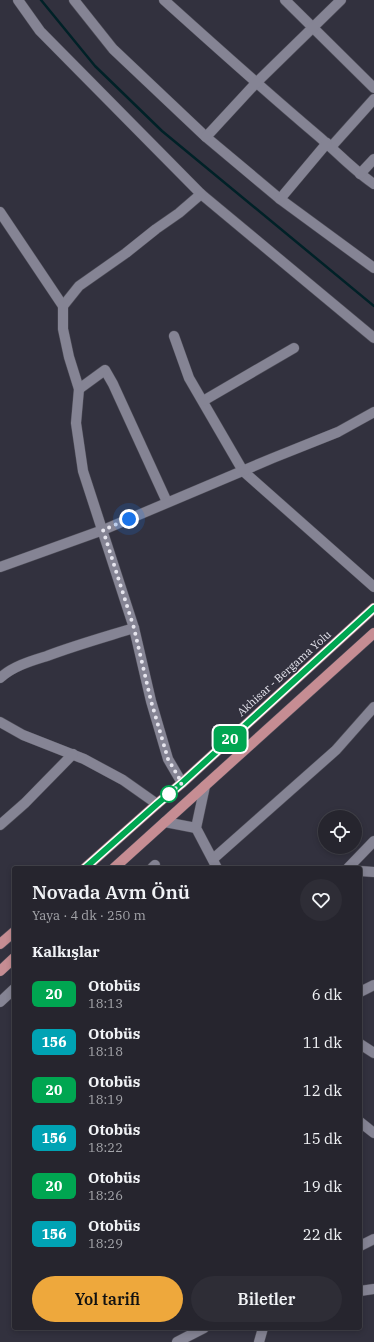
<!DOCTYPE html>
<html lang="tr">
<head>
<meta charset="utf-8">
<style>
  body { margin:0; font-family:"IBM Plex Serif",serif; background:#2e2d36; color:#f1f3f6; height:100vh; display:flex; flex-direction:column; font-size:15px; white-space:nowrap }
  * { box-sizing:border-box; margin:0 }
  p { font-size:13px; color:#a4a5aa }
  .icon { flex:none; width:22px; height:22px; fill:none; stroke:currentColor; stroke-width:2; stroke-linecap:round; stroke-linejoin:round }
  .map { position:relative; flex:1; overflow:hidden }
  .drawer { position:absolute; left:12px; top:866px; width:350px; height:464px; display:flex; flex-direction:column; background:#26252e; border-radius:4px; box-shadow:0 2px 6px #0003,0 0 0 1px #42424a }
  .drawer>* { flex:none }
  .badge { padding:0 8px; border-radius:6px; font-size:14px; line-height:26px }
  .fabs { position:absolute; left:318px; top:810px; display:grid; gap:8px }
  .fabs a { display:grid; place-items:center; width:44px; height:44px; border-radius:50%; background:#26252e; box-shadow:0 2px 6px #0003,0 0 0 1px #42424a; font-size:20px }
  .you { position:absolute; width:20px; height:20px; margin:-10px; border:3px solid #fff; border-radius:50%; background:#1a73e8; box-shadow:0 0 0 6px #1a73e833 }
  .map>.badge { position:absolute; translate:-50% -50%; box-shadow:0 0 0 2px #fff }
  h2 { padding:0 20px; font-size:15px; line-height:36px }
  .round { display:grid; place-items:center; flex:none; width:42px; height:42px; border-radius:21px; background:#2e2d36 }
  .head { display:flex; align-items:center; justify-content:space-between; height:68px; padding:0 20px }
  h1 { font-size:19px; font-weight:600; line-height:30px }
  .button { display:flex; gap:8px; margin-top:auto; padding:8px 20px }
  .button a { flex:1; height:46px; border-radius:24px; background:#eea83c; color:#111; font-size:16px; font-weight:600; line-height:46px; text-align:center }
  .button a+a { background:#2e2d36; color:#f1f3f6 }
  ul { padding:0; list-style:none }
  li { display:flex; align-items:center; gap:12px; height:48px; padding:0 20px }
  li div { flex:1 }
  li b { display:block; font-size:15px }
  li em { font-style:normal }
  li .badge { min-width:44px; font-weight:700; text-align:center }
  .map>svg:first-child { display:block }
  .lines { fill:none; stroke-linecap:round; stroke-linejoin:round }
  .stream { stroke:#002127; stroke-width:2.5 }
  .minor-casing { stroke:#4f4e59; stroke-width:11 }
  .major-casing { stroke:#4f4e59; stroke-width:11 }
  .minor { stroke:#858494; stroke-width:10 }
  .major { stroke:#c68d93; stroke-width:10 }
  .line-casing { stroke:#fff; stroke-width:9 }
  .line { stroke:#00a651; stroke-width:6 }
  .walk { stroke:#e6e5ee; stroke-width:4; stroke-dasharray:0 7.2 }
  .stop-dot { fill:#fff; stroke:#00a651; stroke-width:2 }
  .labels { text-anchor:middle; stroke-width:3; stroke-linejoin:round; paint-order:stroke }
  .street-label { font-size:11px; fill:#e6e5ee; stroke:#32313e }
</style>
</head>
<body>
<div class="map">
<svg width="374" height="1342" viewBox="0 0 374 1342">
  <rect width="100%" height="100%" fill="#32313e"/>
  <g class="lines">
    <!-- stream -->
    <polyline class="stream" points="41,0 95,66 162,131 374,306"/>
    <defs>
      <g id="minor">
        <polyline points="18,0 40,31 201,194 374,338"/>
        <polyline points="74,0 113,49 206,137 280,199 374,268"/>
        <path d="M164,0c51,46 101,91 153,135 19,16 36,35 57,49"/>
        <polyline points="285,0 374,88"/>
        <polyline points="206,137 256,83 341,0"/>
        <polyline points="331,147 374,99"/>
        <polyline points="360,174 374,159"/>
        <polyline points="280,199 327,143"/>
        <polyline points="0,212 63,306"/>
        <polyline points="174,336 189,378 243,471 374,587"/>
        <polyline points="79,389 105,370 113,384 167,502"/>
        <polyline points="203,401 294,348"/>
        <polyline points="0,567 103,530 273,458 338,432 374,412"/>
        <path d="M0,678c13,-12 31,-17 47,-22 29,-11 58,-19 87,-28"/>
        <polyline points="0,722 23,735 84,759 123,780 157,804"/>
        <polyline points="182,783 168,759 151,701 134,628 83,471 76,423 79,389 69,357 63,329 63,306 79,286 126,253 156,229 179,213 201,194"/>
        <polyline points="205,786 196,828 217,868"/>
        <polyline points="165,822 196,828"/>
        <polyline points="0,825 25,803 73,754"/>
        <polyline points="213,859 336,750 374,707"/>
        <polyline points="152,868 155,865"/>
        <polyline points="348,868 374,841"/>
        <polyline points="360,871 374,872"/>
        <polyline points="360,992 374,985"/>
        <polyline points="0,1002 14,989"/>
        <polyline points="360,1044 374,1053"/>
        <polyline points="360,1122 374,1133"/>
        <polyline points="360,1246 374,1239"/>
        <polyline points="360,1291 374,1289"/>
        <polyline points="177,1342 204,1328"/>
        <polyline points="259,1342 263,1328"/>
      </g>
      <g id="major">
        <polyline points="85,868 157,804 182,783 374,608"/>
        <polyline points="114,868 374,633"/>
        <polyline points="0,944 14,932"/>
        <polyline points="0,971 14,958"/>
      </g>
    </defs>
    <!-- minor casing -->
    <use href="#minor" class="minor-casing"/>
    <!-- major casing -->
    <use href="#major" class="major-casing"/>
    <!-- minor -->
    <use href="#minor" class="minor"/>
    <!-- major -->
    <use href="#major" class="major"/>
  </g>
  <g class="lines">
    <defs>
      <polyline id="line" points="85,868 157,804 182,783 374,608"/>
    </defs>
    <!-- line casing -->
    <use href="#line" class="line-casing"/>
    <!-- line -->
    <use href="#line" class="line"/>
    <!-- walk -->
    <polyline class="walk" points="129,519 103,530 134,628 151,701 168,759 182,783 165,797 169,794"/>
  </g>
  <!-- markers -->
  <circle class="stop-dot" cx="169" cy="794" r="8"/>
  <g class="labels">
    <!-- street labels -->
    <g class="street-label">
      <text transform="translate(284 673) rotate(-42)" y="4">Akhisar - Bergama Yolu</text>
    </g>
  </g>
</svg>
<div class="fabs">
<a><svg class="icon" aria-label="locate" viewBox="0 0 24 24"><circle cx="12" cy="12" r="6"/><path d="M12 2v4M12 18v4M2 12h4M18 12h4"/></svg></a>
</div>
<div class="you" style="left:129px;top:519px"></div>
<b class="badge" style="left:230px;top:739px;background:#00a651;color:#fff">20</b>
<section class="drawer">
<div class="head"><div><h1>Novada Avm Önü</h1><p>Yaya · 4 dk · 250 m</p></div><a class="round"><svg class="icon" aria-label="heart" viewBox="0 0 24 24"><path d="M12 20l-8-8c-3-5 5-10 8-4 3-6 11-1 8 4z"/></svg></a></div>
<h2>Kalkışlar</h2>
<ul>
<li><span class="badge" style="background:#00a651;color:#fff">20</span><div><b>Otobüs</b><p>18:13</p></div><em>6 dk</em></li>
<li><span class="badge" style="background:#00a3b4;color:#fff">156</span><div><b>Otobüs</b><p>18:18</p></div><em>11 dk</em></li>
<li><span class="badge" style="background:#00a651;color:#fff">20</span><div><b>Otobüs</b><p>18:19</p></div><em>12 dk</em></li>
<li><span class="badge" style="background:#00a3b4;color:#fff">156</span><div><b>Otobüs</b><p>18:22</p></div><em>15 dk</em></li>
<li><span class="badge" style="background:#00a651;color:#fff">20</span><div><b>Otobüs</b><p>18:26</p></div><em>19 dk</em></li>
<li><span class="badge" style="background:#00a3b4;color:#fff">156</span><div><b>Otobüs</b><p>18:29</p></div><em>22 dk</em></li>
</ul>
<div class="button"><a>Yol tarifi</a><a>Biletler</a></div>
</section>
</div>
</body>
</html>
